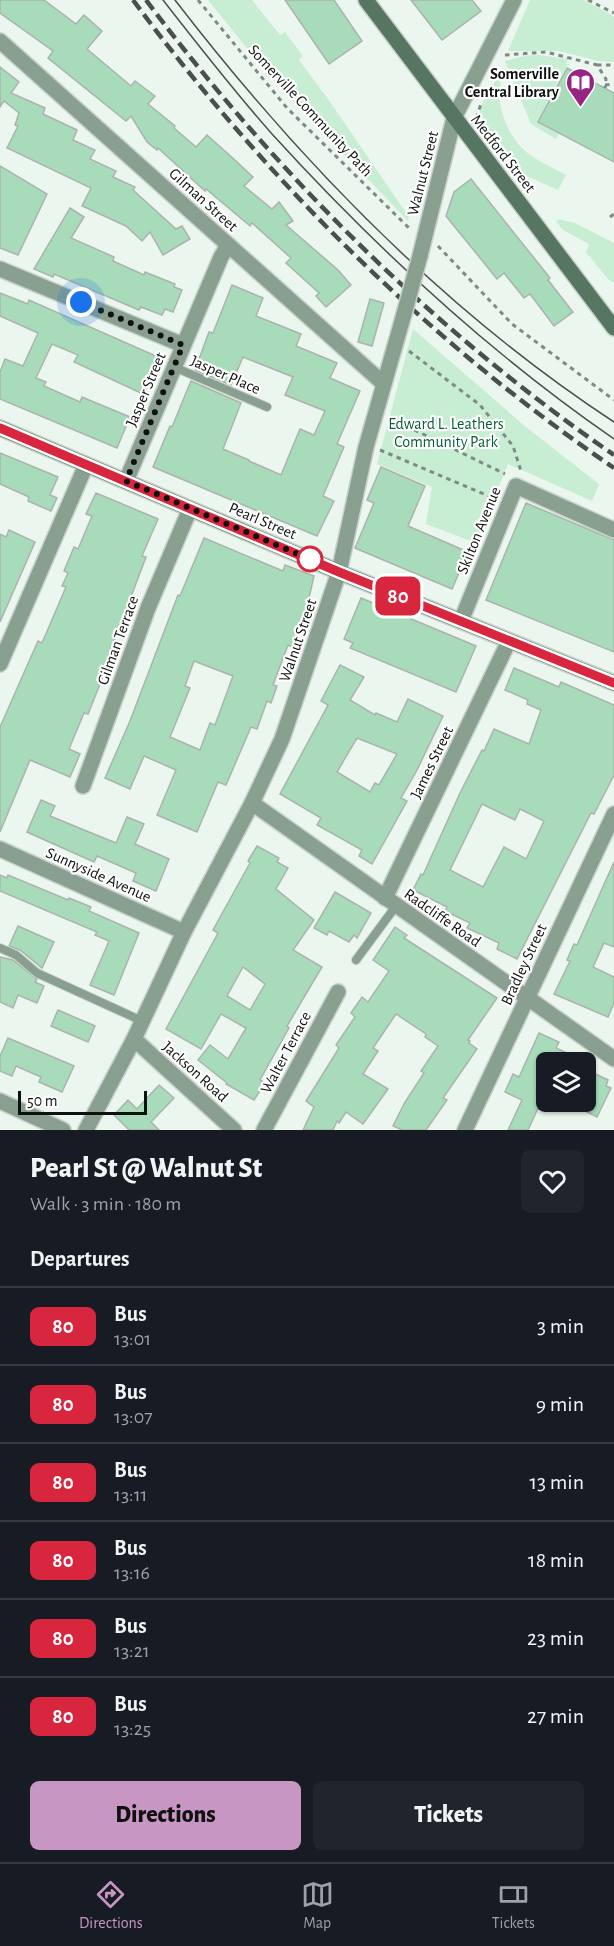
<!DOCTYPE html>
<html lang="en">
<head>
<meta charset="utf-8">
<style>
  body { margin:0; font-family:"Alegreya Sans",sans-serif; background:#20242c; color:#f1f3f6; height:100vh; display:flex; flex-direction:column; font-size:22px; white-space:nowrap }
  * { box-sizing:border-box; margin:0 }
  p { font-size:20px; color:#9ea1a6 }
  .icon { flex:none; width:33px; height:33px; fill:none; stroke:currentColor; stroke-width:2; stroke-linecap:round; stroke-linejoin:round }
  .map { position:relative; height:1130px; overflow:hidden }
  .side { display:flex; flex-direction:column; background:#171b24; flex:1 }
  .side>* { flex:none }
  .badge { padding:0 12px; border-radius:9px; font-size:21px; line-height:39px }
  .tools { position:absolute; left:536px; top:1052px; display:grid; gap:12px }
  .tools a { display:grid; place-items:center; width:60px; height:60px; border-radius:9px; background:#171b24; box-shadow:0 2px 4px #0004; font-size:30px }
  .scale { position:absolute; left:18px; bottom:15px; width:129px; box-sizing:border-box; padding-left:6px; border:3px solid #0e120f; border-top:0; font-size:16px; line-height:21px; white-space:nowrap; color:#0e120f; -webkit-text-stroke:4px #fff; paint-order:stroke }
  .you { position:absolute; width:30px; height:30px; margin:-15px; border:4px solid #fff; border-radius:50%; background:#1a73e8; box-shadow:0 0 0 9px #1a73e833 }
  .map>.badge { position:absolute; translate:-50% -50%; box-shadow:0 0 0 3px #fff }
  h2 { padding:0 30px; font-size:22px; line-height:54px }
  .round { display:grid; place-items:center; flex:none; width:63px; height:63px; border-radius:9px; background:#20242c }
  .summary { display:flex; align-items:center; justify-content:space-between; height:102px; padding:0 30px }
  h1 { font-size:28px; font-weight:800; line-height:45px }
  .cta { display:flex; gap:12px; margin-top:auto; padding:12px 30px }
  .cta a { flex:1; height:69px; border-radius:9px; background:#c896c2; color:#111; font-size:24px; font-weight:800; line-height:69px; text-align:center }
  .cta a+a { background:#20242c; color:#f1f3f6 }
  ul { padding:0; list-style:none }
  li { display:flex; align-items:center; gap:18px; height:78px; padding:0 30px; border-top:2px solid #363941 }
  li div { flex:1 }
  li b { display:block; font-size:22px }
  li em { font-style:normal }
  li .badge { min-width:66px; font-weight:700; text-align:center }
  .dock { display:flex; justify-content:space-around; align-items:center; height:84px; border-top:2px solid #363941; background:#171b24; font-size:16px; color:#9ea1a6 }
  .dock a { display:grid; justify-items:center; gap:3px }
  .dock .on { color:#c896c2 }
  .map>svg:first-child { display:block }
  .green { fill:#c7edd3 }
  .building { fill:#a7dbb9; stroke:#aab4ad; stroke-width:1.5; fill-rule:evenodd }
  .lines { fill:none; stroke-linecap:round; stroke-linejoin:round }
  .lane-casing { stroke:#c8d2ca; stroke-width:10 }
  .street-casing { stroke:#c8d2ca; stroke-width:18 }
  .secondary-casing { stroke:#c8d2ca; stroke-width:18 }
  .path { stroke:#818984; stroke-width:3; stroke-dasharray:4.5 4.5; stroke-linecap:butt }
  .lane { stroke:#899f90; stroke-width:8 }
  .street { stroke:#899f90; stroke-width:15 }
  .secondary { stroke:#577662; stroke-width:15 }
  .tram { stroke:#494f4b; stroke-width:1.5 }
  .rail { stroke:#494f4b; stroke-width:4.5; stroke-dasharray:12 6; stroke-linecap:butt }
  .street-bridge-casing { stroke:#c8d2ca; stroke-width:18; stroke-linecap:butt }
  .street-bridge { stroke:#899f90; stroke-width:15 }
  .line-casing { stroke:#fff; stroke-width:14 }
  .line { stroke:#d7263d; stroke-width:9 }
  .walk { stroke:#0e120f; stroke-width:6; stroke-dasharray:0 10.8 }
  .stop-dot { fill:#fff; stroke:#d7263d; stroke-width:3 }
  .labels { text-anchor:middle; stroke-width:4.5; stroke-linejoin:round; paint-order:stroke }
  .poi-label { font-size:16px; font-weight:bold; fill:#0e120f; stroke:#fff; text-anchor:end }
  .street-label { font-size:16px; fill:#0e120f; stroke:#fff }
  .park-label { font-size:16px; fill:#065f37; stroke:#fff }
</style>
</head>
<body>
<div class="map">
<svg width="614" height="1130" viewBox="0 0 614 1130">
  <rect width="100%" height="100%" fill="#ebf6ee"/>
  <!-- green -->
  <g class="green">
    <polygon points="208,0 252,0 280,35 285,32 303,56 299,60 328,99 409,217 408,221 270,77"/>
    <polygon points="530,0 583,0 612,15 614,18 614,62 598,61 559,51 508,51"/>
    <polygon points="538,55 568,59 566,64 571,65 567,65 554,88 555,89 538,122 559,133 556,139 531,124 505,61 525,56"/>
    <path d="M497,78l4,5c-3,14 -2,18 2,32 12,37 31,43 63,60l-8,15 -36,-16 -42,-53c-4,-12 11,-31 17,-43z"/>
    <polygon points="558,219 575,223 614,243 614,283 608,279 586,252 589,244 563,230 556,221"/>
    <polygon points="413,329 526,427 599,484 592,501 508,464 476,543 426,524 432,487 377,464"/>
  </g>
  <!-- building -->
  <g class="building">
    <polygon points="0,0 44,0 76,24 84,15 102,31 87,49 131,86 135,81 155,96 148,104 175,126 174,128 196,147 207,135 236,161 253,177 244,186 272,209 279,202 293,221 286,225 338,270 351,285 326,307 316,296 319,293 286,263 291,258 252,223 250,226 206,189 205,191 158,148 157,150 147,142 131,116 126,121 48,58 53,51 0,13"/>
    <polygon points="285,0 334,0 362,41 329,64"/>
    <polygon points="411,0 472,0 481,11 442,40"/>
    <polygon points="0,67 19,82 11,93 45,108 43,114 77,130 73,140 95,150 90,159 116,171 113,177 135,187 133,190 176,229 182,226 190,239 163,255 150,232 142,241 126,226 82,206 91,188 7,148 18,126 15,125 19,113 4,101 0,107"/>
    <polygon points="567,68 614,93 614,162 538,122"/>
    <polygon points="0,166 47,194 18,255 0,248"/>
    <polygon points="471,179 550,278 548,280 573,312 554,326 530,294 524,298 504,273 497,279 446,216 454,192"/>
    <polygon points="70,208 84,217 71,238 114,257 113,261 144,275 145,272 175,284 174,287 182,290 173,312 165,309 162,315 141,307 139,310 54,274 53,277 34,269"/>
    <polygon points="232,285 263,298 256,316 301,334 296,346 337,363 330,378 360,391 337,444 344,447 323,496 334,501 317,536 153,467 170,426 172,427 191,381 241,403 223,449 249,460 249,461 281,475 300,429 314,435 325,411 285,395 293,377 243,357 231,385 195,370 209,332 213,333"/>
    <polygon points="0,293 28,304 29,300 158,357 153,378 143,394 74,362 78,355 52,344 36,378 46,382 44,386 80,402 82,397 130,417 117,448 0,399 0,372 5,359 23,366 38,333 0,316"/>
    <polygon points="370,299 384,303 372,346 358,342"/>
    <polygon points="0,453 58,477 50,495 57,498 51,511 28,501 29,497 0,484"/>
    <polygon points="381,467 425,486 408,526 468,552 452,589 355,548 374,503 367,500"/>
    <polygon points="96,493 158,519 142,556 146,557 104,668 106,669 88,714 84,713 69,749 80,754 70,777 30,760 0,832 0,727 38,641 42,643 66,587 62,586 68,573 64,571 74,547 78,549 92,516 86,514"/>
    <polygon points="526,503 614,540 614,652 486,600"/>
    <polygon points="9,530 35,542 0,622 0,534 6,537"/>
    <path d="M204,538l79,33 2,-6 29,11 -10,44 -2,-1 -10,28 -4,-2 -15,40 4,1 -6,17 -4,-2 -10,28 -6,-2 -25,58 -8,-3 -21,50 -40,-17 19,-45 -32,-14 -14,33 -25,-11 25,-57 48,-126 2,1zM194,661l39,15 -18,49 -5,-2 -10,27 -30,-13 20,-49 -5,-2z"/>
    <polygon points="361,598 476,646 456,692 350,648 353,643 344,639"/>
    <path d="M340,665l24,12 -14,23 25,15 1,-2 21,9 11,-23 35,17 -27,56 -15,26 6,3 -35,63 -13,-8 3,-6 -45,-25 4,-7 -41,-24 48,-89 -7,-4zM357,738l40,16 -18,31 -4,-2 -5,9 -33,-20z"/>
    <path d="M514,668l45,19 2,-5 53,23v70l-20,39 -3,-1 -74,146 -20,-10 2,-6 -32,-15 3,-5 -25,-12 2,-4 -34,-17 8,-16 2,1 37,-82 22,-43 2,1 10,-22 35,15 12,-34 -14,-6 1,-4 -23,-10zM482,804l33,16 5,-11 24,12 -18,38 -22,-12 -21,40 -33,-17z"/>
    <polygon points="41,800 55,806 50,816 116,843 127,817 144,824 135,844 169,859 156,891 133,881 136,873 97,856 94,862 27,832"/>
    <path d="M257,846l22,12 -2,4 11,6 -12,21 38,31 -21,30 29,17 -35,59 2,2 -29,52 5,3 -11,17 -28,-16 1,-1 -29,-23 12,-15 18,14 18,-31 -25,-14 -20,35 -35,-20 52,-96 -5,-3 37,-67 -2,-2zM243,967l22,17 -15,26 -23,-14z"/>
    <polygon points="614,862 614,947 604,943 593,967 614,977 614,1003 608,1017 554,994 570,961 567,960 574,944 577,945"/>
    <polygon points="0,875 7,878 8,875 68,900 69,898 91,907 89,911 139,933 114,995 90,985 109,941 95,935 97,932 0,891"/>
    <polygon points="335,892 371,913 357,938 354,935 349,942 329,931 327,935 314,928"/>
    <polygon points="18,926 54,942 42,968 20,950 9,946"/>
    <polygon points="395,927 407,935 404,938 497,998 468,1040 470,1041 469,1043 477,1049 443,1098 447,1100 426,1130 402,1130 393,1126 405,1102 424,1073 421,1071 438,1046 425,1037 426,1034 396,1014 373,1048 378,1051 363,1074 388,1089 363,1124 346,1112 339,1123 337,1121 333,1130 303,1130 314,1107 306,1101 339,1048 336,1045 355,1017 351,1013 362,997 368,1002 389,971 373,960"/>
    <polygon points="0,957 13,960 37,979 35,982 44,986 37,1003 18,995 13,1008 0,1002"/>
    <polygon points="58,1010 95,1026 88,1042 51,1026"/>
    <polygon points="539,1033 559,1042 556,1048 586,1062 546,1062 546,1069 536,1091 544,1095 528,1130 508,1130 522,1100 505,1092 513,1074 519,1077"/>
    <polygon points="8,1038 74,1066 62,1092 39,1082 41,1077 16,1066 12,1076 0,1071 0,1056"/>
    <polygon points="585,1069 608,1080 606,1086 611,1088 597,1117 579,1108 583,1101 585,1101"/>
    <polygon points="159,1085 174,1098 151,1122 159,1130 129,1130 114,1115 128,1100 137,1109"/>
  </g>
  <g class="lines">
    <defs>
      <g id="lane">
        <polyline points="174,367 267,407"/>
        <polyline points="0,948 16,955 37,973 142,1021"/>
        <polyline points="356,960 396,906"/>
      </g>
      <g id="street">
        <polyline points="0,41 384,384"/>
        <polyline points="420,256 454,118 514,0"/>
        <polyline points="0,269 183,345"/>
        <polyline points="126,481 221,257 228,245"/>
        <polyline points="461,621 516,486 614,530"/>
        <polyline points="0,664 86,465"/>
        <polyline points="83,786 148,608 190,509"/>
        <polyline points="252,803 614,1059"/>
        <polyline points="0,849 184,932"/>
        <polyline points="385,898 509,641"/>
        <polyline points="134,1039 234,1130"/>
        <polyline points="0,1101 63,1130"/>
        <polyline points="86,1130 134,1039 184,932 252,803 282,739 339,572 366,447 404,314"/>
        <polyline points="264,1130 338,992"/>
        <polyline points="465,1130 614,814"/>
      </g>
      <g id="secondary">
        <polyline points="366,0 614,328"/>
        <polyline points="0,428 339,572 614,683"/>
      </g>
    </defs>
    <!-- lane casing -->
    <use href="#lane" class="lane-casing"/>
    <!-- street casing -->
    <use href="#street" class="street-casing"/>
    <!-- secondary casing -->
    <use href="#secondary" class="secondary-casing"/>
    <!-- path -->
    <g class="path">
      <polyline points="198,0 287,108 410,229"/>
      <polyline points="588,0 614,13"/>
      <polyline points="505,55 546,52 597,65 606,79 605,88"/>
      <polyline points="597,65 614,65"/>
      <polyline points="605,85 614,84"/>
      <polyline points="476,118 481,104"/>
      <polyline points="610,217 614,214"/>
      <polyline points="438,246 512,324 614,400"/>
      <polyline points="409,351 480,405 513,446 521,471"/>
      <polyline points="390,418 505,474"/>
      <polyline points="380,450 496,499"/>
    </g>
    <!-- lane -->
    <use href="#lane" class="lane"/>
    <!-- street -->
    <use href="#street" class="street"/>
    <!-- secondary -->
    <use href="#secondary" class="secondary"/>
    <!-- tram -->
    <g class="tram">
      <path d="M163,0c35,45 71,91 109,134 103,113 216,218 342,305"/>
      <path d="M175,0c124,161 268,310 439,422"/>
    </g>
    <!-- rail -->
    <g class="rail">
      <path d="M133,0c134,181 295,341 481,468"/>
      <path d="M146,0c131,175 288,331 468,455"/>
    </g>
    <defs>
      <polyline id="street-bridge" points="404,314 420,256"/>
    </defs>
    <!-- street-bridge casing -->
    <use href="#street-bridge" class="street-bridge-casing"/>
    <!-- street-bridge -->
    <use href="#street-bridge" class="street-bridge"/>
  </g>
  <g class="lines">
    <defs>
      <polyline id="line" points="0,428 339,572 614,683"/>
    </defs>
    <!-- line casing -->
    <use href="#line" class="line-casing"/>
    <!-- line -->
    <use href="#line" class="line"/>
    <!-- walk -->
    <polyline class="walk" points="81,302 183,345 126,481 312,560 310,559"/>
  </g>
  <!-- icons -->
  <defs>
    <symbol id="library-pin" viewBox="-11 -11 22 30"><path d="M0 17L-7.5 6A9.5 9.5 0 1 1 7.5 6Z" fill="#962483" stroke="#fff"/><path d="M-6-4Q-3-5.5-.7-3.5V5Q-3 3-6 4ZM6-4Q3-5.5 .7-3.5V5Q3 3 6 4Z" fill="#fff"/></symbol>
  </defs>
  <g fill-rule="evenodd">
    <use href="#library-pin" x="564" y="66" width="33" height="45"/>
  </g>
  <!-- markers -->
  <circle class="stop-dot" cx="310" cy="559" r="12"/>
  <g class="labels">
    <!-- poi labels -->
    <g class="poi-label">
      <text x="559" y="79">Somerville<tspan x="559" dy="18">Central Library</tspan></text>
    </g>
    <!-- street labels -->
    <g class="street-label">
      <text transform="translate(311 110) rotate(47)" y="6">Somerville Community Path</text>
      <text transform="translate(504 153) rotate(52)" y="6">Medford Street</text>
      <text transform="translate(422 173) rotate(-76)" y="6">Walnut Street</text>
      <text transform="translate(204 199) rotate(42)" y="6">Gilman Street</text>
      <text transform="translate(226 374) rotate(24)" y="6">Jasper Place</text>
      <text transform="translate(145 389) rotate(-67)" y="6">Jasper Street</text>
      <text transform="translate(263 520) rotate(23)" y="6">Pearl Street</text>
      <text transform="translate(478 530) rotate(-68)" y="6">Skilton Avenue</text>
      <text transform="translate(117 640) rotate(-70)" y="6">Gilman Terrace</text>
      <text transform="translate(297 640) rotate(-71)" y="6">Walnut Street</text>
      <text transform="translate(431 762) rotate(-64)" y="6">James Street</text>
      <text transform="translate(99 874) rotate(24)" y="6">Sunnyside Avenue</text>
      <text transform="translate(443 917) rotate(35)" y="6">Radcliffe Road</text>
      <text transform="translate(523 964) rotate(-65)" y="6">Bradley Street</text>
      <text transform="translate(285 1052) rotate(-62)" y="6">Walter Terrace</text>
      <text transform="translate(196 1071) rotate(42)" y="6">Jackson Road</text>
    </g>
    <!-- park labels -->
    <g class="park-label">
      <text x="446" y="429">Edward L. Leathers<tspan x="446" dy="18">Community Park</tspan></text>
    </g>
  </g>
</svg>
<div class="tools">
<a><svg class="icon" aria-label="layers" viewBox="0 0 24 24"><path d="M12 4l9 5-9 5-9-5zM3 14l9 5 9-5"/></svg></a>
</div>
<div class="scale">50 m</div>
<div class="you" style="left:81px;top:302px"></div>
<b class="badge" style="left:398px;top:596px;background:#d7263d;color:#fff">80</b>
</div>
<section class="side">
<div class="summary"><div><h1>Pearl St @ Walnut St</h1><p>Walk · 3 min · 180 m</p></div><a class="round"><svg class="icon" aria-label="heart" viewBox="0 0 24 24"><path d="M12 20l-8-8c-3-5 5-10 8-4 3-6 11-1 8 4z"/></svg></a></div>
<h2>Departures</h2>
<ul>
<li><span class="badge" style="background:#d7263d;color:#fff">80</span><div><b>Bus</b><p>13:01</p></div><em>3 min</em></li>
<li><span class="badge" style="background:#d7263d;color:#fff">80</span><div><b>Bus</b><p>13:07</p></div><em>9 min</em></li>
<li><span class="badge" style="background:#d7263d;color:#fff">80</span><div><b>Bus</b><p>13:11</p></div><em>13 min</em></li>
<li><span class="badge" style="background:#d7263d;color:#fff">80</span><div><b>Bus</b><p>13:16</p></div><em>18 min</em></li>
<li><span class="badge" style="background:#d7263d;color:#fff">80</span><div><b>Bus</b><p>13:21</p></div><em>23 min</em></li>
<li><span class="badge" style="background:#d7263d;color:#fff">80</span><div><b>Bus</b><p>13:25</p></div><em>27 min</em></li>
</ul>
<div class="cta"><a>Directions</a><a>Tickets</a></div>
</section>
<nav class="dock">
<a class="on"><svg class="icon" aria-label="directions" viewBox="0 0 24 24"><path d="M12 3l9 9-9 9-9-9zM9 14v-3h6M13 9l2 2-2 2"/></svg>Directions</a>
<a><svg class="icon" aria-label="map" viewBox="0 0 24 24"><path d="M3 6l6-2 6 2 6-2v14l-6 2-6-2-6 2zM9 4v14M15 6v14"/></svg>Map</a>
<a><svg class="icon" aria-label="tickets" viewBox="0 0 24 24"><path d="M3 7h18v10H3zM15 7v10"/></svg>Tickets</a>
</nav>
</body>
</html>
